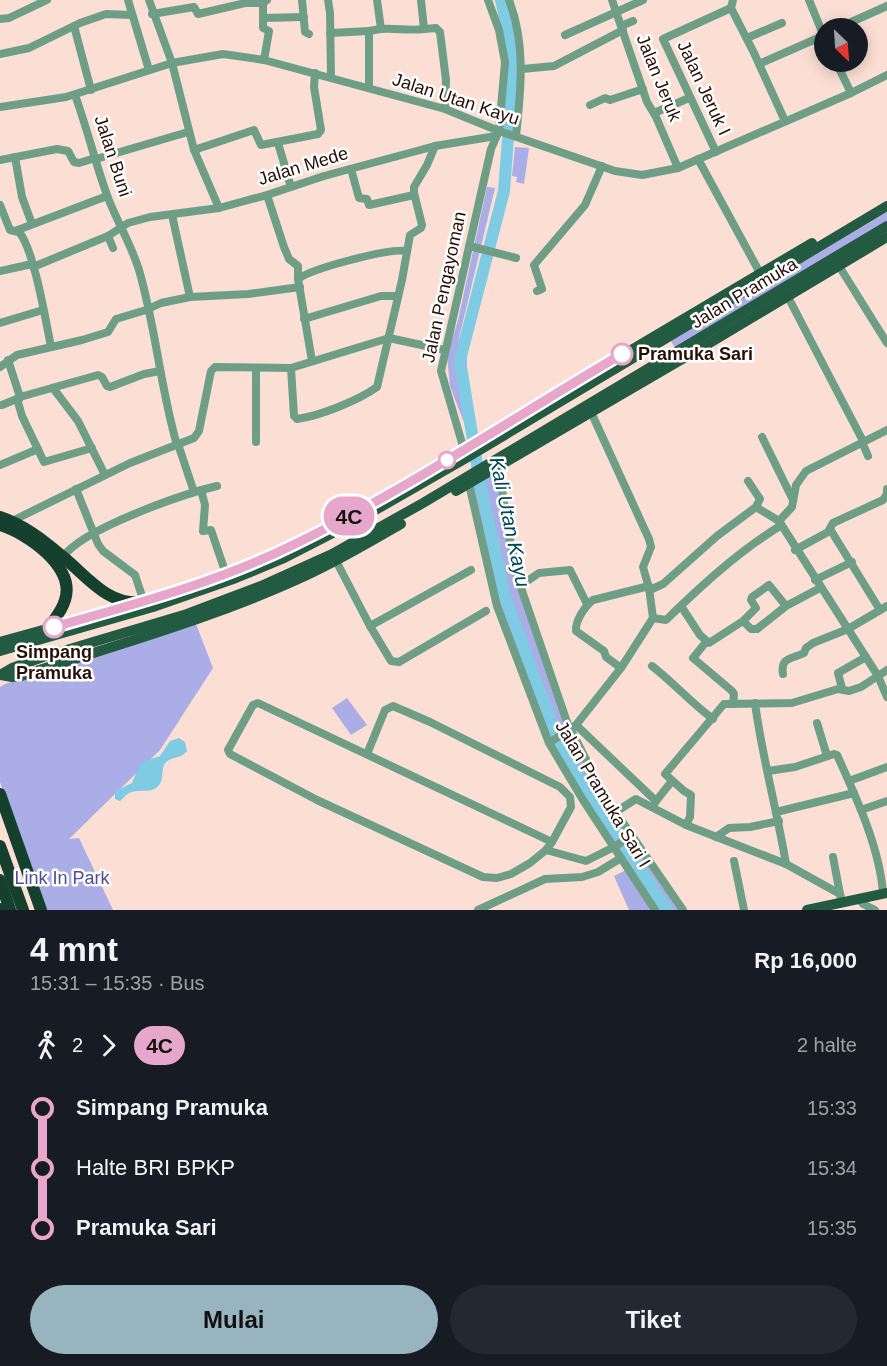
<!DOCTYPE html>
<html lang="id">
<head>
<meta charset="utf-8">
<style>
  body { margin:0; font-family:Arial,sans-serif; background:#242831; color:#f1f3f6; height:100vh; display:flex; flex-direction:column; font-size:22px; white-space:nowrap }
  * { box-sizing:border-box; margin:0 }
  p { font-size:20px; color:#9ea1a6 }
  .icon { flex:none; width:33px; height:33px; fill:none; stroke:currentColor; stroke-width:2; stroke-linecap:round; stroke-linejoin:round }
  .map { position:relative; height:910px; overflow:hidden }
  .sheet { display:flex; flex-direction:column; background:#171b24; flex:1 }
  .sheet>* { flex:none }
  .badge { padding:0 12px; border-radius:20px; font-size:21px; line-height:39px }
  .needle { width:39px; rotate:155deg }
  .fabs { position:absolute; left:814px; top:18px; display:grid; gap:12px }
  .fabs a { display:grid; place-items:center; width:54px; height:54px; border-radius:50%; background:#171b24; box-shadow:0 3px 15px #0003; font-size:30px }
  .map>.badge { position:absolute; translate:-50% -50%; box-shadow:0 0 0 3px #fff }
  .legs { display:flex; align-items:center; gap:9px; height:66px; padding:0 30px; font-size:20px }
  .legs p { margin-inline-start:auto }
  .summary { display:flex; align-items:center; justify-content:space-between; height:102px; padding:0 30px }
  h1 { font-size:33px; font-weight:700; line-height:45px }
  .button { display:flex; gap:12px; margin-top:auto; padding:12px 30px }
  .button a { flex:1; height:69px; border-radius:36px; background:#97b4bf; color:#111; font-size:24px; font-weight:700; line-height:69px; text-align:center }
  .button a+a { background:#242831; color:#f1f3f6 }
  ul { padding:0 30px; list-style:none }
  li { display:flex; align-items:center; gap:21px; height:60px; font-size:22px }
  li i { display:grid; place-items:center; width:9px; height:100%; margin:0 8px; background:currentColor }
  li i::after { content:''; width:15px; height:15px; margin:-8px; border:4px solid; border-radius:50%; background:#171b24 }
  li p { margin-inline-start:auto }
  li:first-child i { background:linear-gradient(#0000 50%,currentColor 0) }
  li:last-child i { background:linear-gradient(currentColor 50%,#0000 0) }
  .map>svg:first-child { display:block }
  .green { fill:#aaade6 }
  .water { fill:#80cbe4 }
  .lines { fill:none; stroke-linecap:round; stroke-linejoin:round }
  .river { stroke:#80cbe4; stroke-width:12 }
  .minor { stroke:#6e9f86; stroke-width:8 }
  .major { stroke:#225a42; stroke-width:10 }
  .highway { stroke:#16402e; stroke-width:12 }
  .line-1-casing { stroke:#fff; stroke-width:14 }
  .line-1 { stroke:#e7a7ca; stroke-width:9 }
  .stop-1-dot { fill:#fff; stroke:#e7a7ca; stroke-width:3 }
  .labels { text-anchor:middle; stroke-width:5; stroke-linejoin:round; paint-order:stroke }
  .street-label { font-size:18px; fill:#270f06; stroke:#fff }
  .stop-label { font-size:18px; font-weight:bold; fill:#270f06; stroke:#fff; text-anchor:start }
  .park-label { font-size:18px; fill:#4e4d94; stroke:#fff }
  .water-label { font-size:20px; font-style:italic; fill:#004658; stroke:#fff }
</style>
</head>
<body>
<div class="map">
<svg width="887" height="910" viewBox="0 0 887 910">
  <rect width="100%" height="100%" fill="#fcdfd4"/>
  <!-- green -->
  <g class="green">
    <polygon points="515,147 529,148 524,184 516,182 517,177 512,176"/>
    <polygon points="487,187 495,188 459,338 456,360 468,424 466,428 450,386 447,356 458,320"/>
    <polygon points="887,212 887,221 675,348 671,341"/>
    <polygon points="499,466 515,565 571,729 604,795 684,910 629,910 614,876 628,869 548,741 497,606 470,485"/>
    <polygon points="196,624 213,668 160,750 69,839 79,838 113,910 41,910 0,782 0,687 5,684"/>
    <polygon points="347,698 367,725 351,735 332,708"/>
  </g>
  <!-- water -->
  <path class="water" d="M179,738l6,4 2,9c-6,8 -14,5 -21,11 -6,6 -1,16 -7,23 -7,9 -17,4 -27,7 -5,1 -8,6 -12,9l-5,-2v-8l17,-8 5,-12 4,-7 4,-3 15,-5 10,-15z"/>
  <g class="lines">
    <!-- river -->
    <polyline class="river" points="501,0 514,59 504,191 461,356 461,367 480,483 505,597 562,751 667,910"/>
    <!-- minor -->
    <g class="minor">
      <polyline points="128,0 149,70"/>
      <polyline points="149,0 172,63 194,150 219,208"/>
      <polyline points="302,0 305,32 309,34"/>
      <polyline points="328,0 330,13 331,77"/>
      <polyline points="421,0 424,29 436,28 440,32 446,80 445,109"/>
      <path d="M509,0c17,44 12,89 7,136"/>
      <polyline points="612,0 647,102 656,117 678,168"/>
      <polyline points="733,0 731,8 754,53 785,121"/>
      <polyline points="809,0 825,39"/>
      <polyline points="263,3 263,28 269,31 264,60"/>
      <polyline points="152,14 194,7 198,14 245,3 263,3 267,0"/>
      <polyline points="263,18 304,17"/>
      <polyline points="0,19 9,18 47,0"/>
      <polyline points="74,26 91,90"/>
      <polyline points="621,26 633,21"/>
      <polyline points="838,28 887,6"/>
      <path d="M381,29c16,-1 28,2 43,0"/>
      <polyline points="330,33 369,31"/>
      <polyline points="565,35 643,0"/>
      <polyline points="747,38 782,23"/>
      <polyline points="0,54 29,48 80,23 106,14 132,15"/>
      <polyline points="836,62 851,93"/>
      <polyline points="759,64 825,35"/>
      <polyline points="522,69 554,66 623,30"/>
      <polyline points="369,88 369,31 381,29 377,0"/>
      <path d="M75,95c12,33 20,67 32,100 9,25 24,49 32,75 17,58 21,117 38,175"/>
      <polyline points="590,105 605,98 610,100 643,89"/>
      <polyline points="0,107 66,97 172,63 223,54 264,60 445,109 499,131 615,171 642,175 678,168 851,93 887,75"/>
      <polyline points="654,113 689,98"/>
      <polyline points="278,143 291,187"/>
      <polyline points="194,150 254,130 261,145 318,134 321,130 314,87 315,73"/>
      <polyline points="716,152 663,39 731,8"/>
      <polyline points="15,157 22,197 32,224"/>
      <polyline points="96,159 188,132"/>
      <polyline points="698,159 760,273"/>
      <polyline points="0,160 57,149 68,151 74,162 79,163 95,158"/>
      <polyline points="351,169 359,198 367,199 369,205 414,195"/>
      <polyline points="267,195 284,247 289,259 298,266 298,279 312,361"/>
      <path d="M0,205l10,25 9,2c15,17 27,90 32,115"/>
      <polyline points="172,215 190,297"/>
      <polyline points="15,231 107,196"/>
      <polyline points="108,236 113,248"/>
      <polyline points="469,246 516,258"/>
      <polyline points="839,266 887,343"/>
      <polyline points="33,267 108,236 128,223 150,217 219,208 267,195 324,176 435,146 496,136"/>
      <polyline points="0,271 32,264"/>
      <path d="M298,279c15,-11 91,-31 109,-28"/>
      <polyline points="537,291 542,289 534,265 585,205 602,166"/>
      <polyline points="788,297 863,441"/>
      <polyline points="304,319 381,296 398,296"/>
      <polyline points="0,323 43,310"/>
      <polyline points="8,360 20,397 98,375 102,377 107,386 110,387 144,374 160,371"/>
      <polyline points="0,367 17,355 82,340 108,332 116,319 146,310 161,303 190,297 248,294 300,287"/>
      <path d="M291,368l3,48 3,3c23,-3 62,-19 80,-32l25,-107 8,-45 11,-7 1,-3 -8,-32v-6l13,-22 8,-19"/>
      <polyline points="256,369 256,442"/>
      <polyline points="53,388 78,421 105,475"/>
      <polyline points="20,397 18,402 22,416 44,462 92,448"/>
      <polyline points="2,405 19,398"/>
      <polyline points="591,412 649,539 651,547 643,567 649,588 653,618"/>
      <polyline points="887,430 806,471 796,485 792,507 779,521 878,676 887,697"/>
      <polyline points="762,437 793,500"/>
      <polyline points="862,442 868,456"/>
      <polyline points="178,444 194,492"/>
      <polyline points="464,450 441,371 491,149 499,131 505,62 499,30 488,0"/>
      <polyline points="0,465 38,449"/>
      <polyline points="499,466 507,526 518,579 567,722 604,795 683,910"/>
      <polyline points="748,481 760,499 756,507"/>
      <polyline points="469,484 497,606 549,743 583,800 655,910"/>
      <polyline points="76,489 98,544 103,551 135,575 144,602"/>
      <polyline points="201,490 205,505 203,531 211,530 226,574"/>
      <polyline points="12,521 130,463 194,438 199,431 211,371 215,367 291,368 389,338 445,350"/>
      <polyline points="830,529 880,610"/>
      <polyline points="795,550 828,532 833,523 883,500 887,494 887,489"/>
      <path d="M63,557c19,-28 120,-63 154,-71"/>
      <polyline points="334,557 370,626 391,661 399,662 486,611"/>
      <polyline points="815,580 852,562"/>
      <polyline points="520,586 539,573 570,570 587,604"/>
      <polyline points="650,590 663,584 717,536 756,507 779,521"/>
      <polyline points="681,606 700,635 709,643 743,621"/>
      <polyline points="786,606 769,585 752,597 751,600 756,608 743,621 751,629 757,629 786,606 820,588"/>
      <path d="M653,618l13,2c36,-35 72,-68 114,-94"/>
      <polyline points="370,626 471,570"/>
      <polyline points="706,642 693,658 732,691 734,694 733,704"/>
      <path d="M652,666c22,17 39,37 61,53"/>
      <path d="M621,668l-15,-11 -2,-6 -28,-20c-1,-10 9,-25 17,-31l56,-14"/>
      <path d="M783,674c-3,-17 9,-15 21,-21l2,-5 7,-5 35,-14 39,-23"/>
      <polyline points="842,688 838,673 866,657"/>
      <path d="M755,703c7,54 22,107 31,161"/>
      <polyline points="817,723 827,756"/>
      <polyline points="576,725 656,801 652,807"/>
      <polyline points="549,743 576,725 621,668 653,618"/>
      <polyline points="367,754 385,710 393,706 430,722 560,787 570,797 571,807 552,842 546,850 530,863 511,874 497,878 483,877 317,800 230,754 228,750 253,705 258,703 552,842"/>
      <path d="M768,771l27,-4 39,-13 3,1c19,42 43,93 46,139"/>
      <polyline points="849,781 887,767"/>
      <polyline points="656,801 672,781"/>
      <polyline points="861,810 887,801"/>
      <polyline points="617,811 636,799 686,825 786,864 840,894 842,902"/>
      <polyline points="776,812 854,793"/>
      <polyline points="686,825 690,817 691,795 684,791 665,774 724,704 792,703 838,689 849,691 861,687 887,670"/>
      <polyline points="716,837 729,828 750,827 779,821"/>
      <polyline points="546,850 586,861 614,847 633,835"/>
      <polyline points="833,857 840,894"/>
      <polyline points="734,861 744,910"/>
      <polyline points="859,899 863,904 875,910"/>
      <polyline points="478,910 545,879 582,877 598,872 621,858"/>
    </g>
    <!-- major -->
    <g class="major">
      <polyline points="456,491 703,347 887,237"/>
      <polyline points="0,642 144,602 238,569 294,545 347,517 437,465 812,243"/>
      <polyline points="0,651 153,607 236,578 282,559 358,520 468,457 887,206"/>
      <polyline points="0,675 12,668 43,657 187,614 261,586 332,554 423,503 887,226"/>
      <path d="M0,675l12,2 9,-1c95,-31 193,-58 284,-100 33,-15 65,-34 96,-52"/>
      <polyline points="807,910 887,893"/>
    </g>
    <!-- highway -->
    <g class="highway">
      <path d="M0,517c24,8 43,23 62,39 25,20 46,51 82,46"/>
      <path d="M0,525c27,8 76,42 65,75 -3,11 -11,20 -17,28"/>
      <polyline points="0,794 41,910"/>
      <polyline points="0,846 23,910"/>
      <polyline points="0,880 10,910"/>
      <polyline points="0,909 0,910"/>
    </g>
  </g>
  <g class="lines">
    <defs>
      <path id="line-1" d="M54,627c81,-23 165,-45 241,-83 113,-55 218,-126 327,-190"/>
    </defs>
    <!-- line-1 casing -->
    <use href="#line-1" class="line-1-casing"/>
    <!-- line-1 -->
    <use href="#line-1" class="line-1"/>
  </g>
  <!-- markers -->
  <g class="stop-1-dot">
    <circle cx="622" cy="354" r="10"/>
    <circle cx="447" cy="460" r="8"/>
    <circle cx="54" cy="627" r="10"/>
  </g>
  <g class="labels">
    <!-- street labels -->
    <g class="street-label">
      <text transform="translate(659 78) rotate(68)" y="6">Jalan Jeruk</text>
      <text transform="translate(704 88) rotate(65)" y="6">Jalan Jeruk I</text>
      <text transform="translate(456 99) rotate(18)" y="6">Jalan Utan Kayu</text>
      <text transform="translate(113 156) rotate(72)" y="6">Jalan Buni</text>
      <text transform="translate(303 166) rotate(-17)" y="6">Jalan Mede</text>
      <text transform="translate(444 287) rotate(-78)" y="6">Jalan Pengayoman</text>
      <text transform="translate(744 293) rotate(-31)" y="6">Jalan Pramuka</text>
      <text transform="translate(603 794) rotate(59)" y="6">Jalan Pramuka Sari I</text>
    </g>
    <!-- stop labels -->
    <g class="stop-label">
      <text x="638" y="360">Pramuka Sari</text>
      <text x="54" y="658" text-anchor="middle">Simpang<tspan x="54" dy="21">Pramuka</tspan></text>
    </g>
    <!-- park labels -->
    <g class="park-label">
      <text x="62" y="884">Link In Park</text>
    </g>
    <!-- water labels -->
    <g class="water-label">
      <text transform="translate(510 522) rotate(78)" y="7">Kali Utan Kayu</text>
    </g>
  </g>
</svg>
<div class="fabs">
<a><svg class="needle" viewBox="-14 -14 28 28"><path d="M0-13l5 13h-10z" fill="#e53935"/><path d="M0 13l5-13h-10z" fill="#9ea1a6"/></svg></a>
</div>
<b class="badge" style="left:349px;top:516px;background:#e7a7ca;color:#111">4C</b>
</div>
<section class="sheet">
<div class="summary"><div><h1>4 mnt</h1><p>15:31 – 15:35 · Bus</p></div><b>Rp 16,000</b></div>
<div class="legs"><svg class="icon" aria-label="walk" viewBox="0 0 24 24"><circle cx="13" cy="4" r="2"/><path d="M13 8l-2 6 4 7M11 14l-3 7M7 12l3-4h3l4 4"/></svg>2<svg class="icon" aria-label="forward" viewBox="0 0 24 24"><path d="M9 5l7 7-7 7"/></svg><b class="badge" style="background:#e7a7ca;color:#111">4C</b><p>2 halte</p></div>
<ul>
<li><i style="color:#e7a7ca"></i><b>Simpang Pramuka</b><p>15:33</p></li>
<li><i style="color:#e7a7ca"></i><span>Halte BRI BPKP</span><p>15:34</p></li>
<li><i style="color:#e7a7ca"></i><b>Pramuka Sari</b><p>15:35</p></li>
</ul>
<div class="button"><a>Mulai</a><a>Tiket</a></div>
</section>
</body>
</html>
